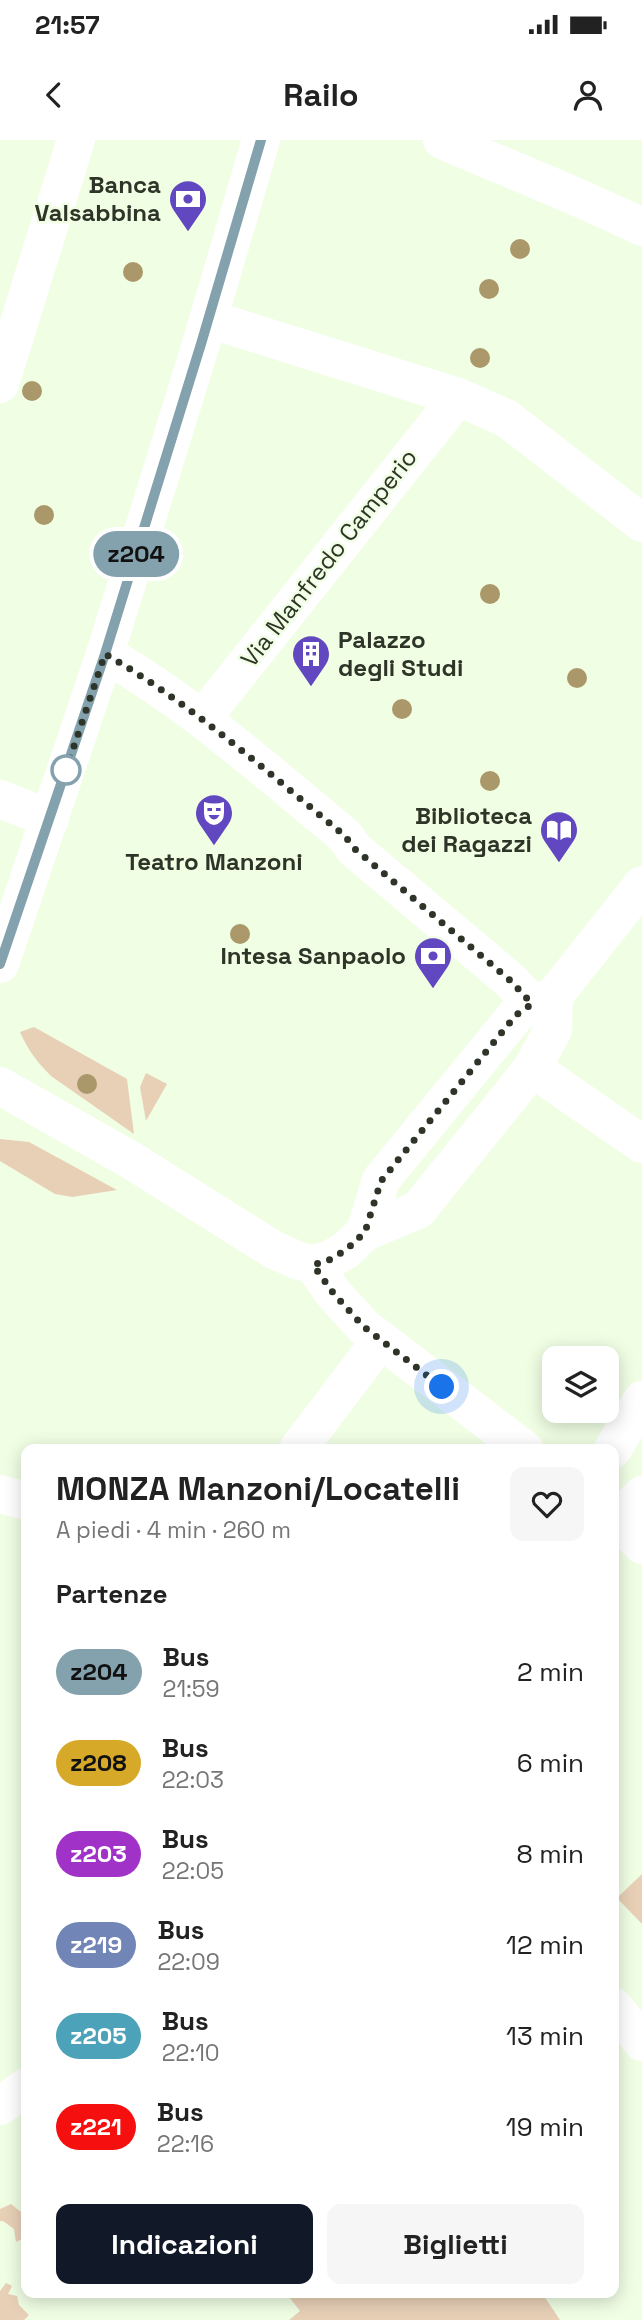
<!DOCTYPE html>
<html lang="it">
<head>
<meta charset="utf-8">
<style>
  body { margin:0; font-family:"Space Grotesk",sans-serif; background:#f6f6f6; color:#222; height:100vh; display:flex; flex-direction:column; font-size:26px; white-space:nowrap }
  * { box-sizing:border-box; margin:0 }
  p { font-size:23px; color:#767676 }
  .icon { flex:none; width:38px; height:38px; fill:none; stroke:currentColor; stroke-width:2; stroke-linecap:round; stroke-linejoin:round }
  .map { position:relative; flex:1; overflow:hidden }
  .details { position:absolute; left:21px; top:1304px; width:598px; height:854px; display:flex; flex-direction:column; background:#fff; border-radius:14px; box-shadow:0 4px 18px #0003 }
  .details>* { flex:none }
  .badge { padding:0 14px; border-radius:23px; font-size:24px; line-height:46px }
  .fabs { position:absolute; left:542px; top:1206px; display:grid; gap:14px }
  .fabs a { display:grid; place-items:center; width:77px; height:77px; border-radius:14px; background:#fff; box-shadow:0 4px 18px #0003; font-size:35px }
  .you { position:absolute; width:35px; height:35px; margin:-18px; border:5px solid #fff; border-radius:50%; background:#1a73e8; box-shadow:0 0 0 10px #1a73e833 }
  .map>.badge { position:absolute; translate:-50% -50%; box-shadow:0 0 0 4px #fff }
  h2 { padding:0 35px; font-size:26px; line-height:63px }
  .round { display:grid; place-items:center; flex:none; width:74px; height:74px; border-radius:14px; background:#f6f6f6 }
  .overview { display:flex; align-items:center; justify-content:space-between; height:119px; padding:0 35px }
  h1 { font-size:33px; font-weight:800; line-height:52px }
  .primary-button { display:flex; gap:14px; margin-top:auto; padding:14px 35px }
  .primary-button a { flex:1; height:80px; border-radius:14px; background:#111827; color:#fff; font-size:28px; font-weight:800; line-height:80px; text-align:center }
  .primary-button a+a { background:#f6f6f6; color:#222 }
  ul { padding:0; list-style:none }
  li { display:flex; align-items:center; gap:21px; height:91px; padding:0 35px }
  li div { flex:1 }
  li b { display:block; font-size:26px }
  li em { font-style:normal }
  li .badge { min-width:77px; font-weight:700; text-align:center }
  .status { display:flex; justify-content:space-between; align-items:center; height:49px; padding:0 35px; background:#fff; direction:ltr }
  .status svg { height:19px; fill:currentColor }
  header { display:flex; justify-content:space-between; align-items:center; height:91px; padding:0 35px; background:#fff; font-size:32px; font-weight:800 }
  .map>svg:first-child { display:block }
  .green { fill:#e8d0b7 }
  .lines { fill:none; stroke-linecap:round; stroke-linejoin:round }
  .minor { stroke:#fff; stroke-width:38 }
  .tree { fill:#aa986a }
  .line-casing { stroke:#fff; stroke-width:16 }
  .line { stroke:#84a2ae; stroke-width:10 }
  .walk { stroke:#2e3528; stroke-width:7; stroke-dasharray:0 12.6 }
  .stop-dot { fill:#fff; stroke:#84a2ae; stroke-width:3.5 }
  .labels { text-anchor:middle; stroke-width:5; stroke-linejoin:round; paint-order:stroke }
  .poi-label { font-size:24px; font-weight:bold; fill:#2e3528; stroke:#f0fee4; text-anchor:end }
  .street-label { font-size:24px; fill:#2e3528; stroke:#f0fee4 }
</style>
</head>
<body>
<div class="status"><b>21:57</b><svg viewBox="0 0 49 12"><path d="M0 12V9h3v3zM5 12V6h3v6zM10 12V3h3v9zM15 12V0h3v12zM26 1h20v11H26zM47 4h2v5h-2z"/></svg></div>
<header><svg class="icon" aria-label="back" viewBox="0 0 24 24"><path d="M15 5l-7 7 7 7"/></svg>Railo<svg class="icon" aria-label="person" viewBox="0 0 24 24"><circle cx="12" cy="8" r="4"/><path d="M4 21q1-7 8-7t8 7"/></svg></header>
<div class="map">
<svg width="642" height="2180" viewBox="0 0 642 2180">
  <rect width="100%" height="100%" fill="#f0fee4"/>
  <!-- green -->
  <g class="green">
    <path d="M34,887l93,52 7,55 -83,-58c-14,-14 -23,-26 -31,-44z"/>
    <polygon points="146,933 167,944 146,981 140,947"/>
    <polygon points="0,999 29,1002 117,1050 72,1057 55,1054 0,1021"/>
    <polygon points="642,1734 642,1784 617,1758"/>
    <polygon points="11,2064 26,2076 26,2097 16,2102 14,2089 3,2081 0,2081 0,2069"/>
    <polygon points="6,2143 12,2146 8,2154 17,2156 19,2165 29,2175 24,2180 0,2180 0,2151"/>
    <polygon points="286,2153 542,2153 560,2180 289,2180 300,2171"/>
  </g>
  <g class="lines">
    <!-- minor -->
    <g class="minor">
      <path d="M442,0c67,29 135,55 200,87"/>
      <polyline points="209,179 458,257 506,278 642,383"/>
      <polyline points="0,244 76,0"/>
      <path d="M105,514c87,50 162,118 239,181l10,14 157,132 21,23"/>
      <polyline points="202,579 458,257"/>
      <polyline points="0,659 50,679"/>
      <polyline points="0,824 105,514 201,204 261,0"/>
      <polyline points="532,928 642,1004"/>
      <polyline points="0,946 134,1022 274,1110 299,1121 313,1124 334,1154 364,1187 524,1309"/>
      <polyline points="365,1092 418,1070 511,955 532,928 553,890 554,856"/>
      <polyline points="313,1124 329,1120 346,1110 365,1092 381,1040 516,875 532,864 554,856 642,745"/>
      <polyline points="298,1309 380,1201"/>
      <polyline points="613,1309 642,1260"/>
      <polyline points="0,1354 26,1361"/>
      <polyline points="614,1377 642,1405"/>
      <polyline points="614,1383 642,1355"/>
      <polyline points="614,1867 642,1902"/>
      <polyline points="0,1966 26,1947"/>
    </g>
  </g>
  <!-- trees -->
  <g class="tree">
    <circle cx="520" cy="109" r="10"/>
    <circle cx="133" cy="132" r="10"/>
    <circle cx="489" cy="149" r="10"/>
    <circle cx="480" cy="218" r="10"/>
    <circle cx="32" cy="251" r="10"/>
    <circle cx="44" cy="375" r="10"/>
    <circle cx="490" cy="454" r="10"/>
    <circle cx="577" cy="538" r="10"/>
    <circle cx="402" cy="569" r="10"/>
    <circle cx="490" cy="641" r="10"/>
    <circle cx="240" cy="794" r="10"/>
    <circle cx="87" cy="944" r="10"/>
  </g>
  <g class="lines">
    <defs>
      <polyline id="line" points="0,824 105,514 201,204 261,0"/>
    </defs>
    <!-- line casing -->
    <use href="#line" class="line-casing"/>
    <!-- line -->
    <use href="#line" class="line"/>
    <!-- walk -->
    <path class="walk" d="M66,630l39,-116c87,50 162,118 239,181l11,14 156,132 21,23 -16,11 -135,166 -16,51 -19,18 -17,10 -16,5 21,29 30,33 78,60"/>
  </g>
  <!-- icons -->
  <defs>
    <symbol id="bank-pin" viewBox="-11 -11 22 30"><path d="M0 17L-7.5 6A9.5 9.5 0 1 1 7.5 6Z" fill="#6148c1" stroke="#f0fee4"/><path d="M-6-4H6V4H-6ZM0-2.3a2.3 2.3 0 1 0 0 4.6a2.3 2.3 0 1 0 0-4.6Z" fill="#fff"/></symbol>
    <symbol id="building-pin" viewBox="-11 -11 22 30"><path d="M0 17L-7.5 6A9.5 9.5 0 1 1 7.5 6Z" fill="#6148c1" stroke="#f0fee4"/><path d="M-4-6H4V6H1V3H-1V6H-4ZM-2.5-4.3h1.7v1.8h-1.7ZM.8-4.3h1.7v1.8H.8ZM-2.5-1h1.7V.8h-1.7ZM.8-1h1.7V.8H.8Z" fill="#fff"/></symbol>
    <symbol id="theatre-pin" viewBox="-11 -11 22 30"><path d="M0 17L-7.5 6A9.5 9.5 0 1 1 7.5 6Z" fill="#6148c1" stroke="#f0fee4"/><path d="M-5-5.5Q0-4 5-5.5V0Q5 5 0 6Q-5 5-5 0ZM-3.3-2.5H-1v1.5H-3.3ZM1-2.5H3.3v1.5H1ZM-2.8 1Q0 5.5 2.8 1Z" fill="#fff"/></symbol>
    <symbol id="library-pin" viewBox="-11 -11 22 30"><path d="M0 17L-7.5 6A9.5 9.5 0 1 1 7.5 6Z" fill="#6148c1" stroke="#f0fee4"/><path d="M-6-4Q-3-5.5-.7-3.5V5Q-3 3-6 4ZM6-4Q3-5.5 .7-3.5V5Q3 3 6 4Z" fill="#fff"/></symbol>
  </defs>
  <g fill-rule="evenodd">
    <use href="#bank-pin" x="166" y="37" width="44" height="60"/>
    <use href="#building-pin" x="289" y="492" width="44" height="60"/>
    <use href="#theatre-pin" x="192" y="651" width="44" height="60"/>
    <use href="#library-pin" x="537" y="668" width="44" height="60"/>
    <use href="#bank-pin" x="411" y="794" width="44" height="60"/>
  </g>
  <!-- markers -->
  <circle class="stop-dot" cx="66" cy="630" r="14"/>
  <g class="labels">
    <!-- poi labels -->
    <g class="poi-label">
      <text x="161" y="53">Banca<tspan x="161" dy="28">Valsabbina</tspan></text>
      <text x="338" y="508" text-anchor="start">Palazzo<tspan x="338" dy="28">degli Studi</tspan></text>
      <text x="532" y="684">Biblioteca<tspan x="532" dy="28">dei Ragazzi</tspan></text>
      <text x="214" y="730" text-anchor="middle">Teatro Manzoni</text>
      <text x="406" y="824">Intesa Sanpaolo</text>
    </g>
    <!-- street labels -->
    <g class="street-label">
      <text transform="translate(329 418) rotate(-52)" y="8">Via Manfredo Camperio</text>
    </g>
  </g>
</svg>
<div class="fabs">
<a><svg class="icon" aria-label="layers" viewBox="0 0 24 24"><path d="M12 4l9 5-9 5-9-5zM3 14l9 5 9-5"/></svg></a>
</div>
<div class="you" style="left:442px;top:1247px"></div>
<b class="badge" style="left:136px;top:414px;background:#84a2ae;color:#111">z204</b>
<section class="details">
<div class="overview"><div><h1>MONZA Manzoni/Locatelli</h1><p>A piedi · 4 min · 260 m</p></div><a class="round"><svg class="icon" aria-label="heart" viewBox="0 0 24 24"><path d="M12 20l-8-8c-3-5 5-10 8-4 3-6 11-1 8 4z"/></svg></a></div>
<h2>Partenze</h2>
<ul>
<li><span class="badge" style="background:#84a2ae;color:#111">z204</span><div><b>Bus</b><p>21:59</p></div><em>2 min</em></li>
<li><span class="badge" style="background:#d7a928;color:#111">z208</span><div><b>Bus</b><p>22:03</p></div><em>6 min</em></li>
<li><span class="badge" style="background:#a032c8;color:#fff">z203</span><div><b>Bus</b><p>22:05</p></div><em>8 min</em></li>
<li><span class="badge" style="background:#7186b7;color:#fff">z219</span><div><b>Bus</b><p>22:09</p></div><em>12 min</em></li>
<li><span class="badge" style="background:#4ca2b8;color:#fff">z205</span><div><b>Bus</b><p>22:10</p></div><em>13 min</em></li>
<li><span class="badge" style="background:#f50f0f;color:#fff">z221</span><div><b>Bus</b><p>22:16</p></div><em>19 min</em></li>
</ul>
<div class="primary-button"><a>Indicazioni</a><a>Biglietti</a></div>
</section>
</div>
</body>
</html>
